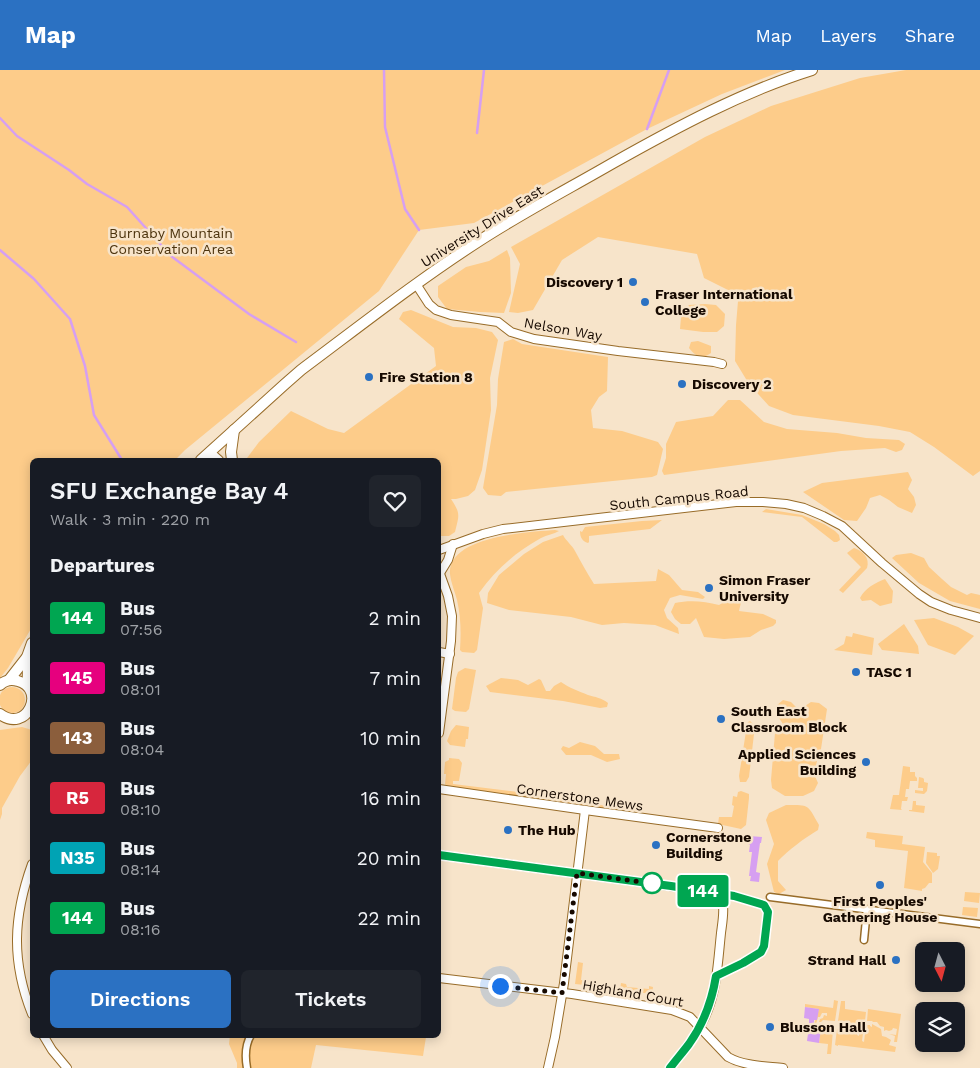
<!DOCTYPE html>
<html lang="en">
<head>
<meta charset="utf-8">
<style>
  body { margin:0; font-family:"Work Sans",sans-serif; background:#20242c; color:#f1f3f6; height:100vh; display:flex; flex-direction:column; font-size:19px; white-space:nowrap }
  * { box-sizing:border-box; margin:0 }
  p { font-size:16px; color:#9ea1a6 }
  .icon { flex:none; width:28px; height:28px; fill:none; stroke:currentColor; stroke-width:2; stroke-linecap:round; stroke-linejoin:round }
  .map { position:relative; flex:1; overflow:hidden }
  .sheet { position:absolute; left:30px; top:388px; width:411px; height:580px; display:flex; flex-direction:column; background:#171b24; border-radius:8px; box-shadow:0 2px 12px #0003 }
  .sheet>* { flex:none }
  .badge { padding:0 10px; border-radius:4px; font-size:18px; line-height:32px }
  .needle { width:32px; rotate:174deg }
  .tools { position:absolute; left:915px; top:872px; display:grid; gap:10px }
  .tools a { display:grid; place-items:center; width:50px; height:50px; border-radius:8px; background:#171b24; box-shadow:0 2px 12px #0003; font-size:25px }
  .you { position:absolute; width:25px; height:25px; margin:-12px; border:4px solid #fff; border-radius:50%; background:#1a73e8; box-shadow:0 0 0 8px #1a73e833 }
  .map>.badge { position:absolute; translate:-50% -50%; box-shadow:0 0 0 2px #fff }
  h2 { padding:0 20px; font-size:19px; line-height:45px }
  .round { display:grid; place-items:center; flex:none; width:52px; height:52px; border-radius:8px; background:#20242c }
  .summary { display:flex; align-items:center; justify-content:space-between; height:85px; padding:0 20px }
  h1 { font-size:24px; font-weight:600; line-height:38px }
  .action { display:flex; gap:10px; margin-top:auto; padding:10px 20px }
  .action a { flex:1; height:58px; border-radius:8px; background:#2b71c2; color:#fff; font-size:20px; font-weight:600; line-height:58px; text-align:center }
  .action a+a { background:#20242c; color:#f1f3f6 }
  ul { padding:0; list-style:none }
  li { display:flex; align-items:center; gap:15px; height:60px; padding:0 20px }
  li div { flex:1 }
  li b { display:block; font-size:19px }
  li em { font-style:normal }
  li .badge { min-width:55px; font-weight:700; text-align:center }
  header { display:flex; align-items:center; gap:30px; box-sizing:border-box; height:70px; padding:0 25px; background:#2b71c2; color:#fff }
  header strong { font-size:24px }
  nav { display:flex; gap:28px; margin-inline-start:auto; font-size:18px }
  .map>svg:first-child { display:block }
  .green { fill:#fdcc8a }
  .water { fill:#d69ff1 }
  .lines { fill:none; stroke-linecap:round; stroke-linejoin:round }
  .stream { stroke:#d69ff1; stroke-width:2.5 }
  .pedestrian-casing { stroke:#986c29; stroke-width:9 }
  .minor-casing { stroke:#986c29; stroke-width:10 }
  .tertiary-casing { stroke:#986c29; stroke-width:12 }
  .pedestrian { stroke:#fff; stroke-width:6 }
  .minor { stroke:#fff; stroke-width:8 }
  .tertiary { stroke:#fff; stroke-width:10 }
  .line-casing { stroke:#fff; stroke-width:11 }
  .line { stroke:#00a651; stroke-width:8 }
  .walk { stroke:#160900; stroke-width:5; stroke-dasharray:0 9 }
  .poi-dot { fill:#2b71c2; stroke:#f7e4ca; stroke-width:2 }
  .stop-dot { fill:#fff; stroke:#00a651; stroke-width:2.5 }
  .labels { text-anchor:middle; stroke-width:5; stroke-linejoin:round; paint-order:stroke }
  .street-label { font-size:14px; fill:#160900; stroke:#f7e4ca }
  .park-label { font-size:14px; fill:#4d340e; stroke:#f7e4ca }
  .poi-label { font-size:14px; font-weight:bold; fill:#160900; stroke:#f7e4ca; text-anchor:start }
</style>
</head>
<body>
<header>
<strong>Map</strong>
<nav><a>Map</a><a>Layers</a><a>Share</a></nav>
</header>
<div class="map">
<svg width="980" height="998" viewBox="0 0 980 998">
  <rect width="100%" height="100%" fill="#f7e4ca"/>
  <!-- green -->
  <g class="green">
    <polygon points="0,0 785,0 722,24 647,59 474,153 419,160 379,221 185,380 175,390 32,390 32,557 8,598 0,608"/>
    <polygon points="906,0 980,0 980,401 973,406 934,377 910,362 879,356 793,345 769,336 749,314 735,291 736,255 738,231 726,219 704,208 697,184 598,167 562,190 533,240 518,243 509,242 520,194 511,177 705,67 771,36 860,8"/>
    <polygon points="507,180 510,188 511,223 504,243 480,242 447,239 438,227 438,216 466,197 489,191"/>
    <polygon points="705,234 716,235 725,244 724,256 717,262 703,262 680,259 681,247 689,235"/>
    <path d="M411,240l42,17 23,1 16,4 6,8 -8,38 1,32 -9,60 -7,20 -7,6 -12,3h-5c10,15 8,16 4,33l-6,4h-10v-76h-192v-2l12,-16 32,-31 37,18 16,4 92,-67 -2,-18 -35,-29 4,-7z"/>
    <polygon points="513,269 522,274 608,287 607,321 599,327 591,340 593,358 622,361 658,372 663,379 657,405 652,407 506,422 501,426 488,425 483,418 497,335 498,309 504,272"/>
    <path d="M698,271l13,5v7c-9,7 -16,3 -22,-5l2,-6z"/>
    <polygon points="728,330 740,330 764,352 787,359 837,363 866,368 899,370 905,374 902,380 896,382 885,378 841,381 664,405 662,401 666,388 666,374 676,352 713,346"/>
    <polygon points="908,402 912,410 908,419 914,427 916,435 912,443 898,437 889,430 880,425 870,428 866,438 857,451 844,450 803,422 822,413"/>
    <polygon points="766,439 802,445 824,454 835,461 839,465 840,470 837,472 834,472 802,447 762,442"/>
    <path d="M662,450l-12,9 -61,7v6l-1,1c-6,-2 -8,-6 -8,-12l2,1 3,-5 57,-6z"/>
    <path d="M555,460l4,1c-5,3 -12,4 -18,7 -25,14 -45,31 -62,55l4,15 -6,42 -3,3 -12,-1 -2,-2c1,-17 1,-33 -3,-50 -2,-8 -6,-17 -7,-26 -3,-38 79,-42 105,-44z"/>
    <path d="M563,465c3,6 9,10 12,16 6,11 12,22 19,33l62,-3 2,-12 11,6 13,15 16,2 7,5 -2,2 -23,-4 -10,3 -6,12 3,8 11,10 1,6 -24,-9 -31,-2 -22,2 -31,-8 -62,-7 -22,-7 1,-10 11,-18 25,-21 19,-12z"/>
    <path d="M854,478c9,3 16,10 13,20l-24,25 -4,-3 22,-23 -14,-14 4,-3z"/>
    <polygon points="911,483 924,488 929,497 942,509 951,517 967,525 971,523 980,525 980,539 950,531 919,513 892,488 896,485"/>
    <path d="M885,509l8,12 -1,12 -12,3 -9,-6 -9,1 -2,-3c5,-10 15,-15 25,-19z"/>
    <path d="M738,520l4,8 -3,13 24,3 13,6v3l-3,3 -12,4 -11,7 -26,2 -20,-2 -8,-19 -6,6h-9l-6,-5 -4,-7 4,-9c14,-3 29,-2 44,2l10,-6z"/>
    <polygon points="934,548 958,557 974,566 955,585 928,575 914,550"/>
    <polygon points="904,554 918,576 919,584 882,580 878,574"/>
    <polygon points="853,563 874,568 872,585 834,580 844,574 846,566 852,567"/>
    <polygon points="465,598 476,600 469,639 466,642 455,641 452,639 456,608 458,602"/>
    <path d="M501,608l17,2 10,5 11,-6 2,1 5,11h4l4,-5 7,-4c8,6 18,9 27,13 7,2 14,3 20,8l-1,4 -7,1 -37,-7 -73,-9 -4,-6z"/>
    <circle cx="12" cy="630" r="13"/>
    <polygon points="783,630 791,632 799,640 811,632 819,633 827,639 821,679 816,686 809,684 817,691 814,704 818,713 814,721 803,726 785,726 772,718 771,710 775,663 783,654 777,645 776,636"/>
    <polygon points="750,651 754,655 754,664 749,707 746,712 740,712 739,706 747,655 748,652"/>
    <polygon points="456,655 469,657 468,669 466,669 465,677 450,675 447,671 451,661"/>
    <polygon points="22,657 32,660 32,690 20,706 2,738 2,744 0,750 0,660"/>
    <polygon points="580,672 595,676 604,684 619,684 620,689 607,692 591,685 566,685 561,679 563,676 569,678"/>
    <polygon points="449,688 459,689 462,693 459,711 453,711 453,714 568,728 571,730 594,733 622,741 622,742 447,717 445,714 446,704 444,704 445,692 449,690"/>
    <polygon points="903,696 910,697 910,702 915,702 915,706 917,708 917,711 910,711 909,719 906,719 905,727 908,727 907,731 902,731 901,739 902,740 890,739 893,725 899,725"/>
    <polygon points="919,707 923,708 924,709 924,712 928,713 927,721 924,724 915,723 915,720 923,721 923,718 918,718"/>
    <polygon points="741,721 749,724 749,728 746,755 741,759 718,754 719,747 732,747 734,736 732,735 733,726 737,727 738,722"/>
    <polygon points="913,731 916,731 916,735 925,736 924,743 909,741 909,740 912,740"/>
    <path d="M786,735c24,0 21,-1 33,20l-1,5c-15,9 -28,19 -40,31v20l8,9 -7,4 -5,-2 -7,-28 7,-20 -8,-24 3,-7z"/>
    <polygon points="867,762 903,766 902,774 925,777 923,792 932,803 932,813 929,813 925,818 922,819 922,821 904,818 908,781 875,777 875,770 866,768"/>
    <polygon points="927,782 937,783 937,786 940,786 938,799 933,803 926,793"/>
    <polygon points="965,822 980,823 979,833 964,831"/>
    <polygon points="963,837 978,838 977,847 962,845"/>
    <polygon points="578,892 583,893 581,910 595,912 595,916 575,914"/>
    <polygon points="621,913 626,914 627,917 649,919 649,916 653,917 652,924 620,920"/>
    <polygon points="834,930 838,931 835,951 823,950 821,952 819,952 820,949 823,948 824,945 827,946 827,943 822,943 820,947 818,947 816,954 814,954 819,939 805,937 805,934 833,938"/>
    <polygon points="841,931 845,931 845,939 866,942 865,951 861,951 859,954 855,955 854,956 844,958 844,953 842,954 842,952 838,951"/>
    <polygon points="868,939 901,944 897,972 894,972 895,966 889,964 896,965 897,959 893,958 892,960 889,961 886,960 884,961 884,957 880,956 877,952 873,952 872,951 867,951"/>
    <polygon points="821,953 826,955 829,959 833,960 831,984 827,984 828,974 819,973 821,959 813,958 813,956 817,957"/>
    <polygon points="872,954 881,959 882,966 886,967 891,970 889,975 896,977 895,982 838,975 838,976 835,975 837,959 844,960 844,961 849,961 851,960 852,961 853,959 855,958 856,957 858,957 857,965 859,966 860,956 864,955 862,971 864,972 866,955 870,955 870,956 872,957"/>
    <polygon points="230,965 410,965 426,967 423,986 316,975 311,998 237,998 237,993 229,974"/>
  </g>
  <!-- water -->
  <g class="water">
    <polygon points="749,766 762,767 761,773 760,773 756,802 760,803 759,812 750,811 751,806 749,806 752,782 749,782 750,775 748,774"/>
    <polygon points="805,937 819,939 817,950 814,950 814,954 809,953 809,949 804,948"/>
    <polygon points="809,956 821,959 819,973 807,971"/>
  </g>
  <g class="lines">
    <!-- stream -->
    <g class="stream">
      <polyline points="384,0 385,57 405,139 419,160"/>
      <polyline points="0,48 17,66 69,100 87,114 127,137 171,186 249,244 296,272"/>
      <polyline points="647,59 669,0"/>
      <polyline points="477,63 484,0"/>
      <polyline points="0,180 34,209 70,249 85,296 94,345 122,390"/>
    </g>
    <defs>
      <g id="pedestrian">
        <polyline points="770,827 980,854"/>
        <polyline points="864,870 867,839"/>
        <path d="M247,998c-2,-11 -2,-23 4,-33"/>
      </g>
      <g id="minor">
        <polyline points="416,214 429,234 436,240 451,245 498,252 511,262 534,269 618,281 714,292 722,294"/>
        <polyline points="210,382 219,390"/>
        <polyline points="439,480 483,464 503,459 736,432 763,432 786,434 804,438 823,446 842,456 882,493 919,524 931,532 951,540 980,548"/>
        <polyline points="439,501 448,526 452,546 451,571 439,663"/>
        <polyline points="440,503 448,490 453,474"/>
        <polyline points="439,582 450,584"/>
        <polyline points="439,719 585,740 718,758"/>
        <path d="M439,785l217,29 59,9c5,4 7,7 8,13 1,8 -1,19 -2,27 -3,28 -4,58 -16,84 -9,19 -22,35 -35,51"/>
        <path d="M32,794c-19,53 -21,97 0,150"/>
        <path d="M439,908l133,16 100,16 18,7 38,40c16,9 37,9 55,11"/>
        <polyline points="43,965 52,980 67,998"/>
        <polyline points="548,998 555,967 564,913 585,740"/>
      </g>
      <g id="tertiary">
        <path d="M201,390l84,-76 16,-14c59,-44 116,-89 178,-129 43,-28 89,-52 134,-78 64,-36 129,-71 199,-93"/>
        <polyline points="232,390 231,382 234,360"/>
        <path d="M27,587c2,8 0,21 1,29"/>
        <polyline points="9,610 27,587 32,573"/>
        <path d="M0,615c5,-5 12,-6 18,-4 29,8 9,53 -18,33"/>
      </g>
    </defs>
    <!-- pedestrian casing -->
    <use href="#pedestrian" class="pedestrian-casing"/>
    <!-- minor casing -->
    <use href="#minor" class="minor-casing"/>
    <!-- tertiary casing -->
    <use href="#tertiary" class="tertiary-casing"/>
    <!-- pedestrian -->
    <use href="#pedestrian" class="pedestrian"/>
    <!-- minor -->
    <use href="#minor" class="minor"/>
    <!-- tertiary -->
    <use href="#tertiary" class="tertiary"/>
  </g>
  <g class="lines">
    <defs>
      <path id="line" d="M439,785l232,31 63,10 30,9 4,7 -4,34 -3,6 -18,11 -27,13c-4,25 -12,47 -27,68 -6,8 -13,16 -19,24"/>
    </defs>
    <!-- line casing -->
    <use href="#line" class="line-casing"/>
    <!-- line -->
    <use href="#line" class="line"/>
    <!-- walk -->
    <polyline class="walk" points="500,916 562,923 577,803 656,814 652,813"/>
  </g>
  <!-- markers -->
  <g class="poi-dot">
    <circle cx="633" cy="212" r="5"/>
    <circle cx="645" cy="232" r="5"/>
    <circle cx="369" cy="307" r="5"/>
    <circle cx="682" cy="314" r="5"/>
    <circle cx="709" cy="518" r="5"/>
    <circle cx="856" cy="602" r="5"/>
    <circle cx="721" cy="649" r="5"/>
    <circle cx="866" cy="692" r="5"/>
    <circle cx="508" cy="760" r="5"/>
    <circle cx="656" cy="775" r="5"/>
    <circle cx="880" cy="815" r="5"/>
    <circle cx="896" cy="890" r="5"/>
    <circle cx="770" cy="957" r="5"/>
  </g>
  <circle class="stop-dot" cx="652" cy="813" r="10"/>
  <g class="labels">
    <!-- street labels -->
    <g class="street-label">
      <text transform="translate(482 156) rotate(-32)" y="5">University Drive East</text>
      <text transform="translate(563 259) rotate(10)" y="5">Nelson Way</text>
      <text transform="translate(679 428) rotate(-6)" y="5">South Campus Road</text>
      <text transform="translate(580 727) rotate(8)" y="5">Cornerstone Mews</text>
      <text transform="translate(633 923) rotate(10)" y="5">Highland Court</text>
    </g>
    <!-- park labels -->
    <g class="park-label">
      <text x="171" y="168">Burnaby Mountain<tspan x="171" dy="16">Conservation Area</tspan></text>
    </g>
    <!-- poi labels -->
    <g class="poi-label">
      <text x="623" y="217" text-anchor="end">Discovery 1</text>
      <text x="655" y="229">Fraser International<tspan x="655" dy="16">College</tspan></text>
      <text x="379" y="312">Fire Station 8</text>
      <text x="692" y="319">Discovery 2</text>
      <text x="719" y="515">Simon Fraser<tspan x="719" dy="16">University</tspan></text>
      <text x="866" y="607">TASC 1</text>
      <text x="731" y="646">South East<tspan x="731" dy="16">Classroom Block</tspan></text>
      <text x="856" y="689" text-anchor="end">Applied Sciences<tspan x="856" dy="16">Building</tspan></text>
      <text x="518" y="765">The Hub</text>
      <text x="666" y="772">Cornerstone<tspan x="666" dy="16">Building</tspan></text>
      <text x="880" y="836" text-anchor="middle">First Peoples'<tspan x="880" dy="16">Gathering House</tspan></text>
      <text x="886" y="895" text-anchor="end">Strand Hall</text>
      <text x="780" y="962">Blusson Hall</text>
    </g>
  </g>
</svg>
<div class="tools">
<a><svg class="needle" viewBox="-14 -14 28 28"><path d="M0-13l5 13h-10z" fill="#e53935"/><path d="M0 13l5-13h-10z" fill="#9ea1a6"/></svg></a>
<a><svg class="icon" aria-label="layers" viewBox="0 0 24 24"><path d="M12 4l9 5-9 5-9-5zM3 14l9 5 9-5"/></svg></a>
</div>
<div class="you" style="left:500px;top:916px"></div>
<b class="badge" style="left:703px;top:821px;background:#00a651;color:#fff">144</b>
<section class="sheet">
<div class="summary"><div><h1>SFU Exchange Bay 4</h1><p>Walk · 3 min · 220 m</p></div><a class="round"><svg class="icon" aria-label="heart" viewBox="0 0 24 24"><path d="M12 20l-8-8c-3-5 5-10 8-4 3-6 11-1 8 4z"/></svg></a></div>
<h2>Departures</h2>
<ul>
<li><span class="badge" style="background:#00a651;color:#fff">144</span><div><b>Bus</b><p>07:56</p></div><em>2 min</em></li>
<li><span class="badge" style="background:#e6007e;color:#fff">145</span><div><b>Bus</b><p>08:01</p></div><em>7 min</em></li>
<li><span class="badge" style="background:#8b5e3c;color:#fff">143</span><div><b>Bus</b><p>08:04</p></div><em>10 min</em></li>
<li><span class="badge" style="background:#d7263d;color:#fff">R5</span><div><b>Bus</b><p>08:10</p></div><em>16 min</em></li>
<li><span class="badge" style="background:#00a3b4;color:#fff">N35</span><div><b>Bus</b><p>08:14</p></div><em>20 min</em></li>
<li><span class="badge" style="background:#00a651;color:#fff">144</span><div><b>Bus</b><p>08:16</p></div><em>22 min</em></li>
</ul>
<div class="action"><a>Directions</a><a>Tickets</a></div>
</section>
</div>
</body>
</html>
